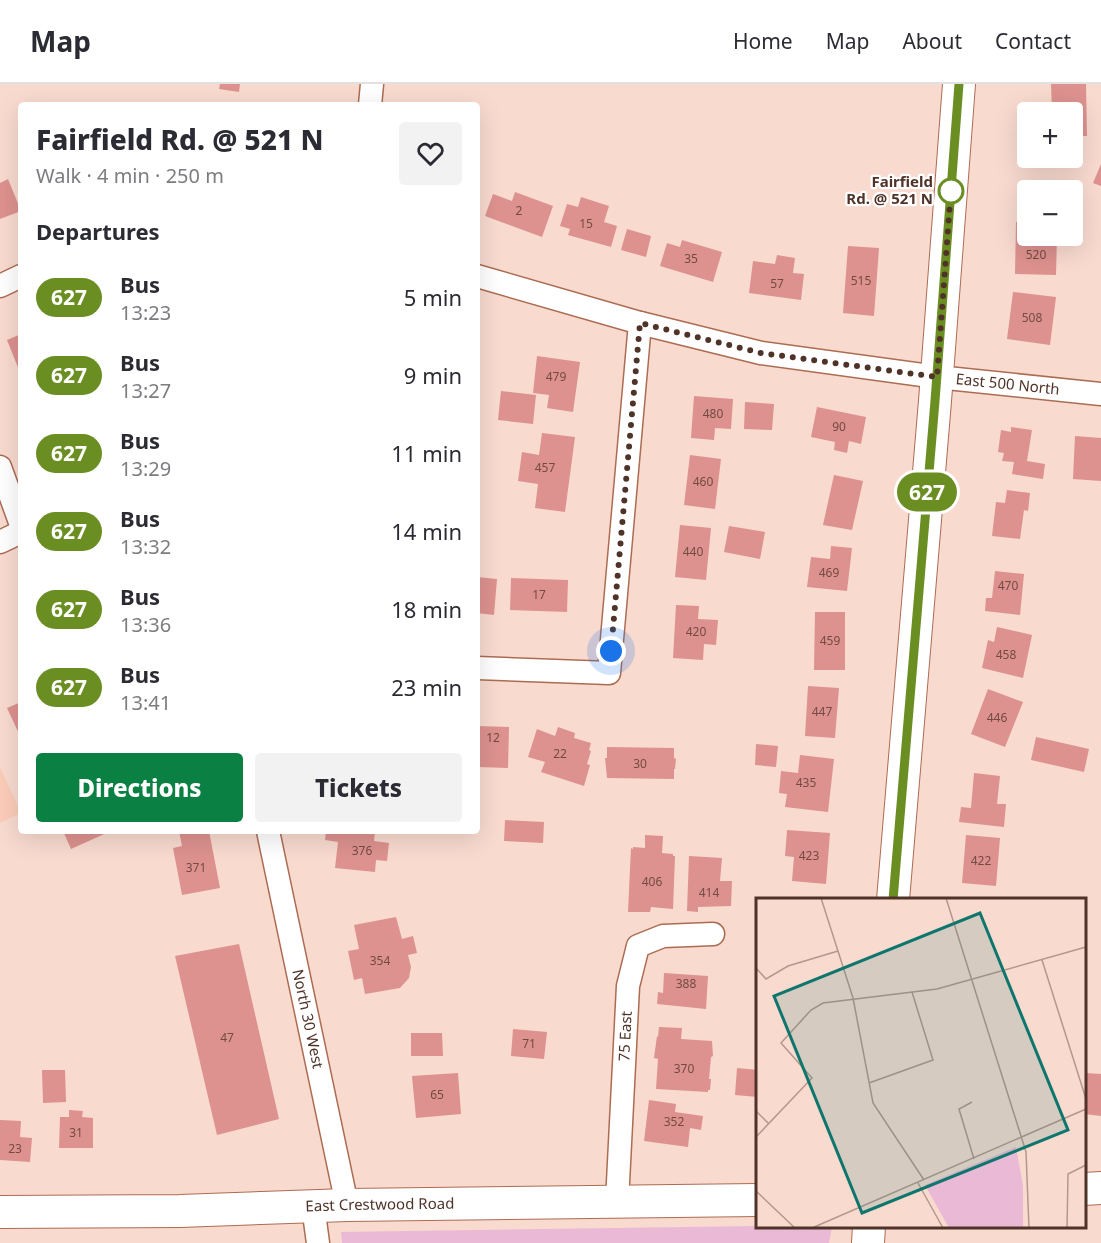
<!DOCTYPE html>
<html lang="en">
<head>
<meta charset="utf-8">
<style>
  body { margin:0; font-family:"Noto Sans",sans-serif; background:#f2f2f3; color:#2b2b33; height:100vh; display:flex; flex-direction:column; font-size:22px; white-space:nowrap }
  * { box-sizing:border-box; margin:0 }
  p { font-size:20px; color:#7c7c81 }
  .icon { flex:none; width:33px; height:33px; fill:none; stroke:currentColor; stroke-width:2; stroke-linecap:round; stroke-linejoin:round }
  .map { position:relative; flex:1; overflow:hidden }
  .details { position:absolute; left:18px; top:18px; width:462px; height:732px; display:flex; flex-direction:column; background:#fff; border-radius:6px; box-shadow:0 6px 24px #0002 }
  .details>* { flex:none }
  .badge { padding:0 12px; border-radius:20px; font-size:21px; line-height:39px }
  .fabs { position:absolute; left:1017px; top:18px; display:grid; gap:12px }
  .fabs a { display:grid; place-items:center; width:66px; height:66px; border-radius:6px; background:#fff; box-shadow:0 6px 24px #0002; font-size:30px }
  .you { position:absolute; width:30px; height:30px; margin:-15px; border:4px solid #fff; border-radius:50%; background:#1a73e8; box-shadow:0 0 0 9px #1a73e833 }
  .map>.badge { position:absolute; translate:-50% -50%; box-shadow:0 0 0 3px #fff }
  h2 { padding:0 18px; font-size:22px; line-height:54px }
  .round { display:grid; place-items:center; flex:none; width:63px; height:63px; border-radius:6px; background:#f2f2f3 }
  .summary { display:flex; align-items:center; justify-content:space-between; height:102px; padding:0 18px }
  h1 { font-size:28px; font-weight:800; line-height:45px }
  .cta { display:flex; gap:12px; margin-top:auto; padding:12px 18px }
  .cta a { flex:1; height:69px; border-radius:6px; background:#0b8043; color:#fff; font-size:24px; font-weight:800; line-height:69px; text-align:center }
  .cta a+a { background:#f2f2f3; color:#2b2b33 }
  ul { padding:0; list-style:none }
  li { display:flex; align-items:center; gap:18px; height:78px; padding:0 18px }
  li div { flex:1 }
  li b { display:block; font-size:22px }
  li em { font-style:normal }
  li .badge { min-width:66px; font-weight:700; text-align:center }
  header { display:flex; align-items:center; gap:36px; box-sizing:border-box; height:84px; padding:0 30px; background:#fff; border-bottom:2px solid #e1e1e2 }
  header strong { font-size:28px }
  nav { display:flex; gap:33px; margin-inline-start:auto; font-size:21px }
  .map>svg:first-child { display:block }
  .built { fill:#fcccb9 }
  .green { fill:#e9b9d6 }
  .building { fill:#dd928f }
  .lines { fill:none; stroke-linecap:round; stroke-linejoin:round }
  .street-casing { stroke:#ac6c52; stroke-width:25 }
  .secondary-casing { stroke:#ac6c52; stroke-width:34 }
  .street { stroke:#fff; stroke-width:22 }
  .secondary { stroke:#fff; stroke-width:32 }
  .line-casing { stroke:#fff; stroke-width:14 }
  .line { stroke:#6b8e23; stroke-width:9 }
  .walk { stroke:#503328; stroke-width:6; stroke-dasharray:0 10.8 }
  .stop-dot { fill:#fff; stroke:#6b8e23; stroke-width:3 }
  .labels { text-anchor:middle; stroke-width:4.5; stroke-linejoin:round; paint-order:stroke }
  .number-label { font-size:12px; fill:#734b42 }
  .stop-label { font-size:15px; font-weight:bold; fill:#503328; stroke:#fff; text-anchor:end }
  .street-label { font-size:15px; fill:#503328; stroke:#fff }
  .inset-road { fill:none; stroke:#b5978c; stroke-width:1.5 }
  .view { fill:#0f766e; fill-opacity:0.15; stroke:#0f766e; stroke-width:3 }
  .inset-edge { fill:none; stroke:#503328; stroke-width:3 }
</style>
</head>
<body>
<header>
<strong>Map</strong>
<nav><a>Home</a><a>Map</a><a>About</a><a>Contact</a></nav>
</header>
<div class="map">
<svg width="1101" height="1159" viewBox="0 0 1101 1159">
  <rect width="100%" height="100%" fill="#f8dacf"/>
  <!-- built -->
  <polygon class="built" points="0,683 21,729 0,739"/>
  <!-- green -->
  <polygon class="green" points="758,1142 832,1143 829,1159 342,1159 341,1148"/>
  <!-- building -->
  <g class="building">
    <polygon points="220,0 240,0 239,8 219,5"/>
    <polygon points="1051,0 1086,0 1087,52 1072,52 1072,28 1052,28"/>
    <polygon points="1101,80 1101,102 1093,99"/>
    <polygon points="8,95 21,127 0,135 0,99"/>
    <polygon points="515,108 553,122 542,153 485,132 493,110 512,117"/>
    <polygon points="581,113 609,122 604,138 617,142 611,163 568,151 570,145 560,142 567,120 578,123"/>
    <polygon points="1016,138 1028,139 1028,152 1057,152 1056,191 1015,190"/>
    <polygon points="627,145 651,152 646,173 621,166"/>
    <polygon points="682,156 722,168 713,198 660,182 667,159 680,163"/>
    <polygon points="848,162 879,164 874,232 843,229"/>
    <polygon points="777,171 795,174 793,189 804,190 801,216 749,209 753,177 775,180"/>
    <polygon points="1013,208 1056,213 1050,261 1007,255"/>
    <polygon points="21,250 21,291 7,256"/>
    <polygon points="537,272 580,278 573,328 547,324 549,311 533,309"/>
    <polygon points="501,307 536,311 533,340 498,336"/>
    <polygon points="694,312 733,315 731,345 715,344 714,356 691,354"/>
    <polygon points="745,318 774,320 772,346 744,345"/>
    <polygon points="817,323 866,333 861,360 849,357 847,369 834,366 835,358 811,353"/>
    <polygon points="1011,343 1032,346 1027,377 1045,380 1043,395 1012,390 1014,378 1002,377 1004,369 998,368 1001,346 1011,348"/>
    <polygon points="542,349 575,353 565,428 535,424 538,400 518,397 522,368 539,371"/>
    <polygon points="1075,352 1101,354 1101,397 1073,395"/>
    <polygon points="690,371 721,375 715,425 684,421"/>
    <polygon points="834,391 863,397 852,446 823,441"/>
    <polygon points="1007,406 1030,409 1028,427 1024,426 1020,455 992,452 996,418 1005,419"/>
    <polygon points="680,441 711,444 706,496 675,493"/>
    <polygon points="729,442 765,448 760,475 724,468"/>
    <polygon points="831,462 852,464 847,507 807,503 811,473 830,475"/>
    <polygon points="995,487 1024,490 1020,531 985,527 986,514 992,514"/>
    <polygon points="477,493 497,495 494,531 477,529"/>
    <polygon points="511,494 568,496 567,528 510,526"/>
    <polygon points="676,521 699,522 698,535 718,536 716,561 704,560 703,576 673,574"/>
    <polygon points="815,528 845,528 845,586 814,586"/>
    <polygon points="997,543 1032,551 1023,594 982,584 988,556 994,558"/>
    <polygon points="808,602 839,604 835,654 805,652"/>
    <polygon points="988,605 1023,618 1005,663 971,650"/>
    <polygon points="21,618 21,654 7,624"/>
    <polygon points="477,642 509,643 508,684 478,683"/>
    <polygon points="558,643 575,649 574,654 591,659 589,666 591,667 587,680 590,681 584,702 541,688 545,678 528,673 537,645 555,652"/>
    <polygon points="1036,653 1089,665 1084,688 1031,676"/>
    <polygon points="756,660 778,662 776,683 755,681"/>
    <polygon points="607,663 674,664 674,674 676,675 675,685 674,685 674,695 607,694 605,674 607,674"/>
    <polygon points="800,671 834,675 828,728 785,723 787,710 779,709 781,687 798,689"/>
    <polygon points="974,689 1000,692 997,720 1006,720 1004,743 959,738 961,723 971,724"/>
    <polygon points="505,736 544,738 543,759 504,757"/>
    <polygon points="787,746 830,749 826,800 792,797 794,773 785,772"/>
    <polygon points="63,747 111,747 71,765"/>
    <polygon points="179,747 209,747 220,804 182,811 173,764 182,762"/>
    <polygon points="326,747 375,747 374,757 389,759 387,777 376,776 375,788 335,784 338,758 325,756"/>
    <polygon points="645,751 663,752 662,769 673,770 673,772 675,772 673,825 651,823 650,828 628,828 631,764 633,765 633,763 645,764"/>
    <polygon points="966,751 1000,754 996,802 962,799"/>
    <polygon points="689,772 722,774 720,797 732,797 731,822 698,823 698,828 687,827"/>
    <polygon points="396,833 402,855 413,852 417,869 408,871 411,883 409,894 400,904 365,910 362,894 354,896 348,867 359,865 354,841"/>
    <polygon points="239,860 279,1035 217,1051 175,872"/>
    <polygon points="664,889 708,892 706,925 657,920 658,908 663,909"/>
    <polygon points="659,943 682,944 681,955 712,957 713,972 711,973 709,995 711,995 710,1006 708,1006 708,1008 656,1005 658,975 654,974 657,952 658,953"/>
    <polygon points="513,945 547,948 544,975 511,972"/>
    <polygon points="411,949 442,949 443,972 411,972"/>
    <polygon points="737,984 758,986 758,1013 735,1011"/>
    <polygon points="42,986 65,986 66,1018 43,1019"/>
    <polygon points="458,989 461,1030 416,1034 412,992"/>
    <polygon points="1086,989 1101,990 1101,1032 1084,1030 1084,1003"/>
    <polygon points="649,1016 676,1020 675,1028 703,1032 701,1046 690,1044 688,1063 644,1057"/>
    <polygon points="69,1026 83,1027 82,1033 93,1034 93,1064 59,1064 60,1033 69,1033"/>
    <polygon points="0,1036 21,1037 20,1053 32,1054 30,1078 0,1076"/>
  </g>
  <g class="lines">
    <defs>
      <g id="street">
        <polyline points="370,21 372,0"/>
        <path id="s1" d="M477,192l163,47 121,30 176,24 164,17"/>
        <polyline points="0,202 21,192"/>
        <polyline points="0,383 21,441"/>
        <polyline points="0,458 21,448"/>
        <polyline points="477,584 609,589 640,239"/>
        <path id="s2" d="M268,747l79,374"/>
        <path id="s3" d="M617,1118l11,-216 10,-40 25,-10 50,-2"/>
        <polyline points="313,1122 318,1159"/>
      </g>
      <g id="secondary">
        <polyline points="893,816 935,317 959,0"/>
        <polyline points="1084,1105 1101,1104"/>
        <path id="s4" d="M0,1128l180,-1 167,-6 411,-5"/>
        <polyline points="868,1159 869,1142"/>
      </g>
    </defs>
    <!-- street casing -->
    <use href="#street" class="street-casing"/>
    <!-- secondary casing -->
    <use href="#secondary" class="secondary-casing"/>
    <!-- street -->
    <use href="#street" class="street"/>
    <!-- secondary -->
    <use href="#secondary" class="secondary"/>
  </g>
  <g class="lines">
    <defs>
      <polyline id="line" points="893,816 935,317 959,0"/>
    </defs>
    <!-- line casing -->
    <use href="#line" class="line-casing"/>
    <!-- line -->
    <use href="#line" class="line"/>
    <!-- walk -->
    <polyline class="walk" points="611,567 640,239 761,269 937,293 951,105 951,107"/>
  </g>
  <!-- markers -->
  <circle class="stop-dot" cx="951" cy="107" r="12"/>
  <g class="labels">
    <!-- number labels -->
    <g class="number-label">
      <text x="519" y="131">2</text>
      <text x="586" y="144">15</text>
      <text x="1036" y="175">520</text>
      <text x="691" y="179">35</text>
      <text x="861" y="201">515</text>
      <text x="777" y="204">57</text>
      <text x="1032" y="238">508</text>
      <text x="556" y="297">479</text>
      <text x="713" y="334">480</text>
      <text x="839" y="347">90</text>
      <text x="545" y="388">457</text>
      <text x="703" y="402">460</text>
      <text x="693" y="472">440</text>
      <text x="829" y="493">469</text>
      <text x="1008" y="506">470</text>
      <text x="539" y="515">17</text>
      <text x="696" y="552">420</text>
      <text x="830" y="561">459</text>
      <text x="1006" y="575">458</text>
      <text x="822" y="632">447</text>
      <text x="997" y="638">446</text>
      <text x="493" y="658">12</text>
      <text x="560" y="674">22</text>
      <text x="640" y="684">30</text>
      <text x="806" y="703">435</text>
      <text x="362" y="771">376</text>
      <text x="809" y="776">423</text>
      <text x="981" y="781">422</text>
      <text x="196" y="788">371</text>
      <text x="652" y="802">406</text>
      <text x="709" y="813">414</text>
      <text x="380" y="881">354</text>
      <text x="686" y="904">388</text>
      <text x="227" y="958">47</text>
      <text x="529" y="964">71</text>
      <text x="684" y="989">370</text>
      <text x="437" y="1015">65</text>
      <text x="674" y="1042">352</text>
      <text x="76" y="1053">31</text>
      <text x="15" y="1069">23</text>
    </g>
    <!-- stop labels -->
    <g class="stop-label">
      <text x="933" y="103">Fairfield<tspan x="933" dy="17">Rd. @ 521 N</tspan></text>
    </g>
    <!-- street labels -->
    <g class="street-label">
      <text dy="5" stroke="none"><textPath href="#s1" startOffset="543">East 500 North</textPath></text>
      <text dy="5" stroke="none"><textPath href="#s2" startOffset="192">North 30 West</textPath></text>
      <text dy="5" stroke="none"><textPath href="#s3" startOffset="166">75 East</textPath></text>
      <text dy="5" stroke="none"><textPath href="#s4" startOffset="380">East Crestwood Road</textPath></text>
    </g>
  </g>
  <!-- overview -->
  <g transform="translate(756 814)">
    <rect width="330" height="330" fill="#f8dacf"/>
    <path d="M260,249l7,39v42h-74l-24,-43z" fill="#e9b9d6"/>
    <path class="inset-road" d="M65,0l32,100 20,105 51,77M190,0l80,254 3,76M286,62l44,139M0,70l10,11 22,-13 50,-15M113,185l64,-23 -21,-68M216,204l-13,7 15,50M0,213l13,13M0,239l56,-59 -31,-35 30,-33 12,-7 114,-14 149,-42M162,285l25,45M0,293l39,37M56,330l274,-119M311,330l1,-54 18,-9"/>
    <path class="view" d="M224,15l88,217 -206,83 -88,-217z"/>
    <rect width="330" height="330" class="inset-edge"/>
  </g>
</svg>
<div class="fabs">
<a>+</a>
<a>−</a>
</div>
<div class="you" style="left:611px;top:567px"></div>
<b class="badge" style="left:927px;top:408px;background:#6b8e23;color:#fff">627</b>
<section class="details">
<div class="summary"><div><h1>Fairfield Rd. @ 521 N</h1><p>Walk · 4 min · 250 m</p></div><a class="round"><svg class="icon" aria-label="heart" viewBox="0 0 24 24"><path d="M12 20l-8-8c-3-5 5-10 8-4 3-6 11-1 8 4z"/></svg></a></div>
<h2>Departures</h2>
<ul>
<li><span class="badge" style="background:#6b8e23;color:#fff">627</span><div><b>Bus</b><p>13:23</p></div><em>5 min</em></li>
<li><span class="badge" style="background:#6b8e23;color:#fff">627</span><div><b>Bus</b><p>13:27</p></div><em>9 min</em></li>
<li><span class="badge" style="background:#6b8e23;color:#fff">627</span><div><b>Bus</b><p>13:29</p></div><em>11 min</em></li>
<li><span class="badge" style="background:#6b8e23;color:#fff">627</span><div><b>Bus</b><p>13:32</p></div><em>14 min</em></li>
<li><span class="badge" style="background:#6b8e23;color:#fff">627</span><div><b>Bus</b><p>13:36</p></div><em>18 min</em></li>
<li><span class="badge" style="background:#6b8e23;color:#fff">627</span><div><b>Bus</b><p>13:41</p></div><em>23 min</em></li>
</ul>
<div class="cta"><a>Directions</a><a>Tickets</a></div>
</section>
</div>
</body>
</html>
